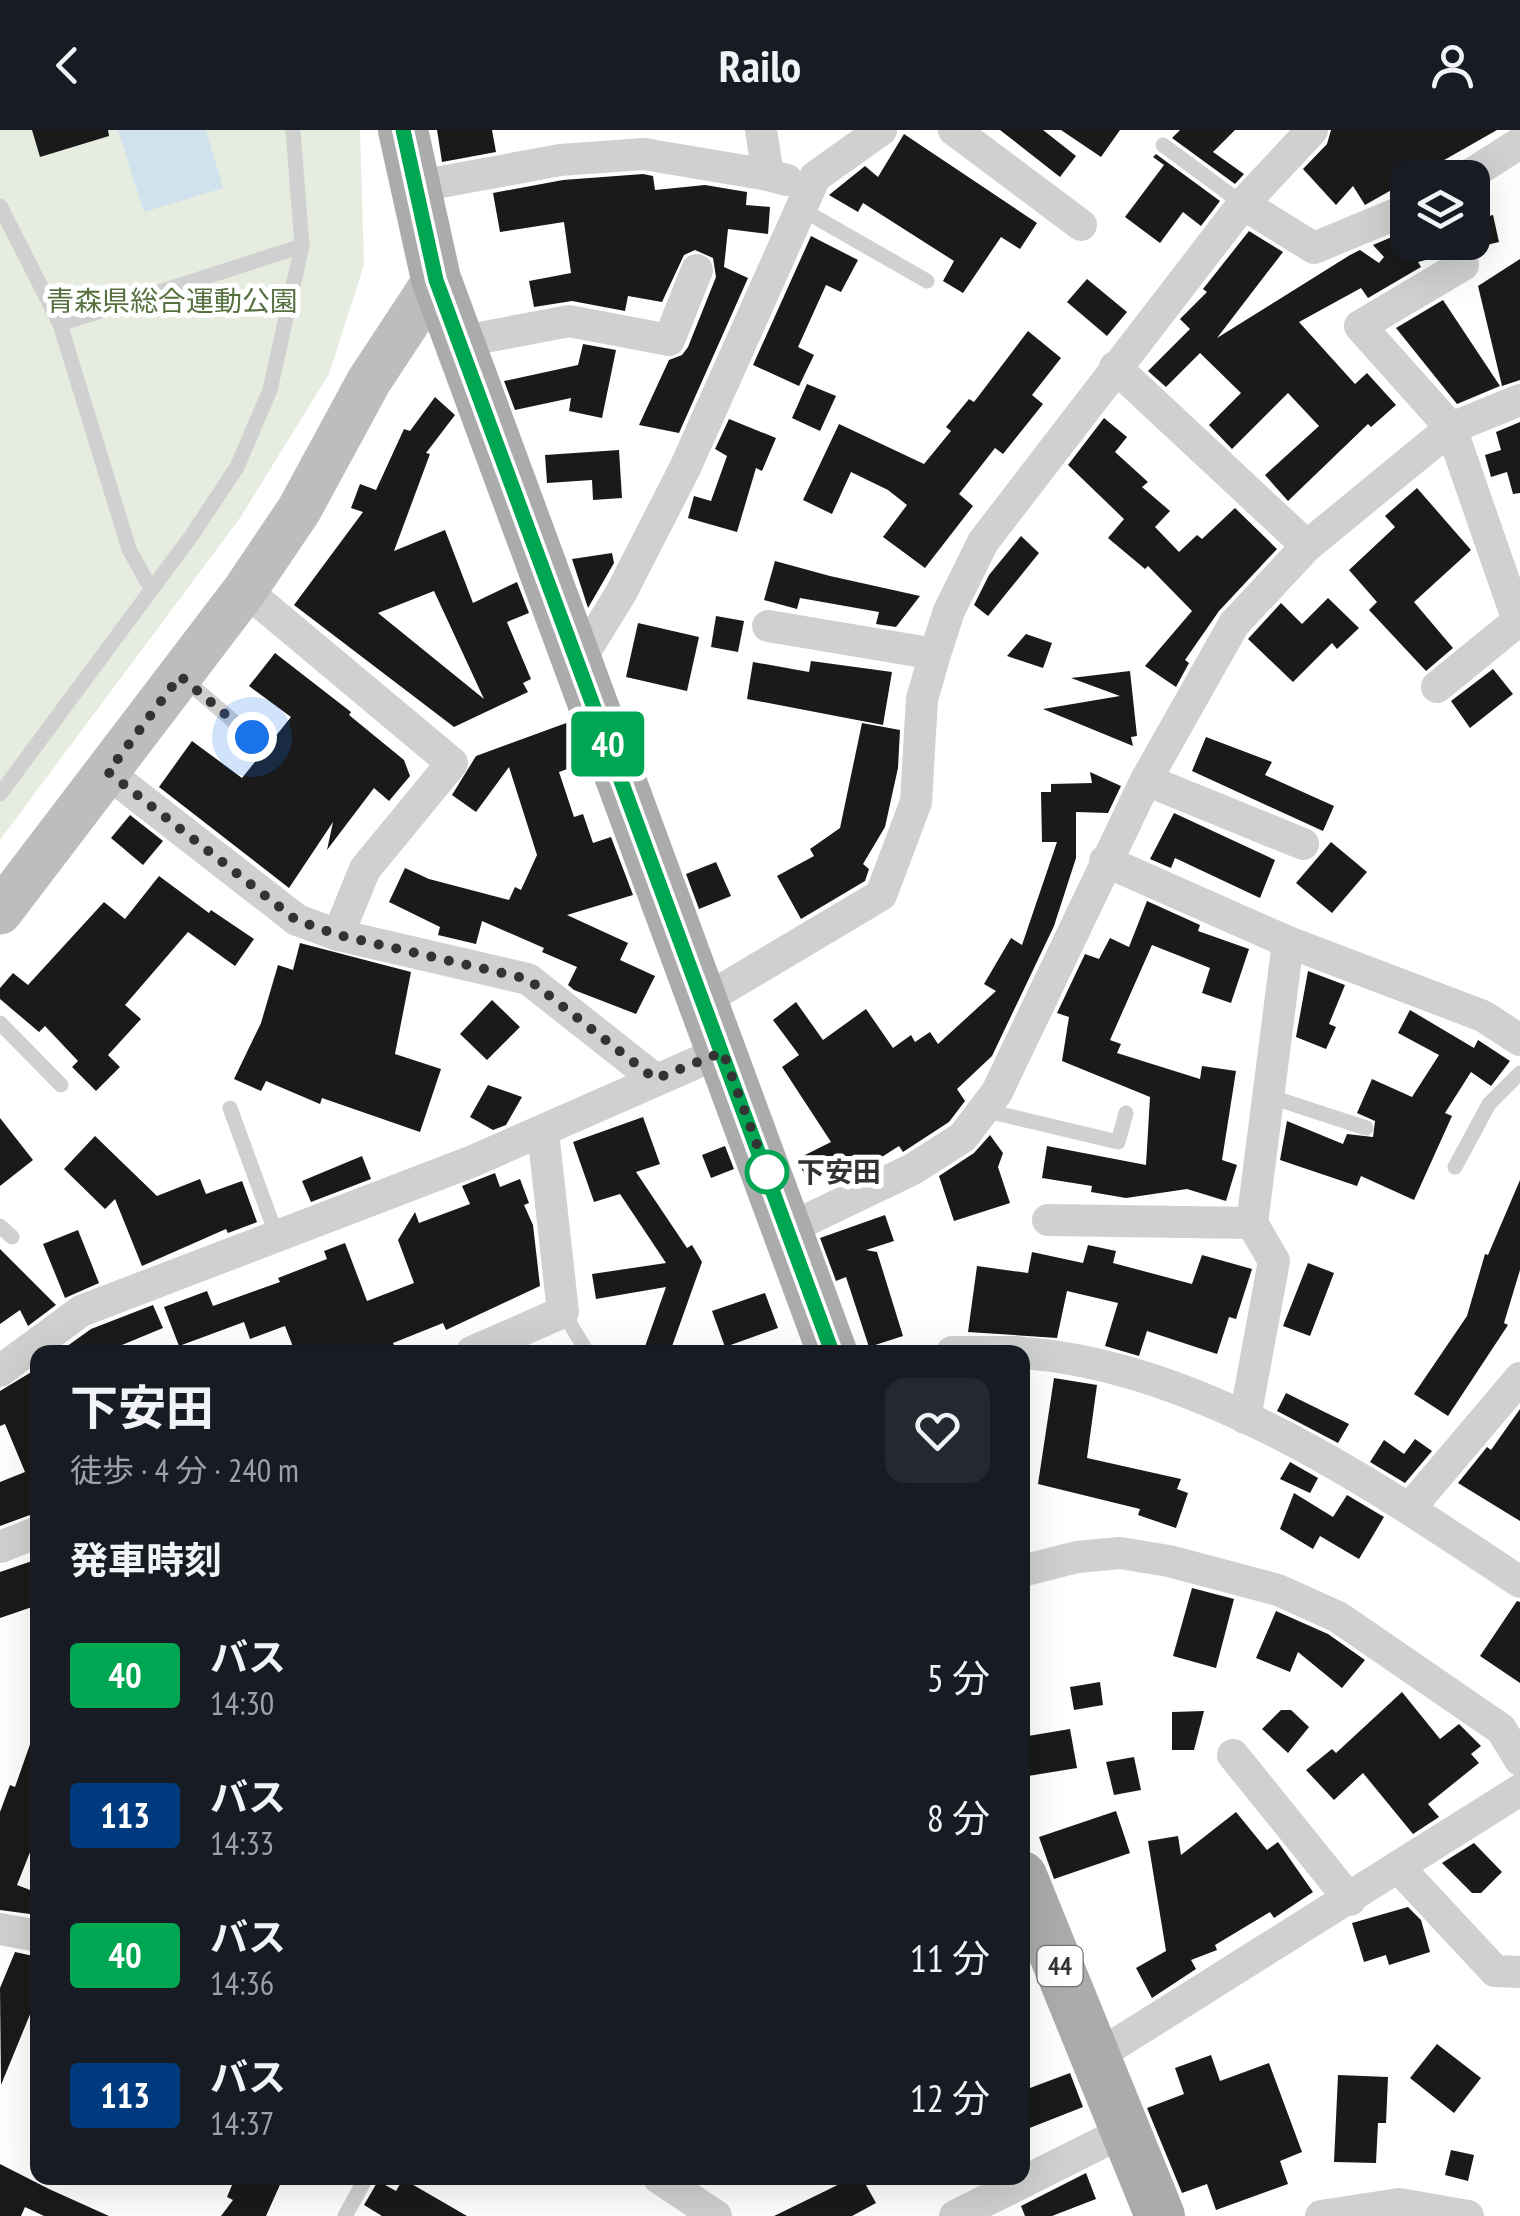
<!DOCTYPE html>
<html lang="ja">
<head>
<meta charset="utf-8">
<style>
  body { margin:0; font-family:"PT Sans Narrow","Noto Sans JP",sans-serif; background:#242831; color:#f1f3f6; height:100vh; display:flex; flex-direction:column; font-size:38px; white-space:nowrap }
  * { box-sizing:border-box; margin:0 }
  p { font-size:32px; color:#9ea1a6 }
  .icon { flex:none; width:55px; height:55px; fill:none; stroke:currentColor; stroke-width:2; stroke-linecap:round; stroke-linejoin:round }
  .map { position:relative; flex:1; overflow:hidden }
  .panel { position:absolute; left:30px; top:1215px; width:1000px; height:840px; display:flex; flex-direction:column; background:#171b24; border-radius:20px; box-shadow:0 10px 40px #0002 }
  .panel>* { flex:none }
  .badge { padding:0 20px; border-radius:8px; font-size:35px; line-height:65px }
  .buttons { position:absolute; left:1390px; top:30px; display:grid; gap:20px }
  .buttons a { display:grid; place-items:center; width:100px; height:100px; border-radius:20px; background:#171b24; box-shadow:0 10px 40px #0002; font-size:50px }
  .you { position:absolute; width:50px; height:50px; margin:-25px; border:8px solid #fff; border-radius:50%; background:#1a73e8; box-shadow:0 0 0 15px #1a73e833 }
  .map>.badge { position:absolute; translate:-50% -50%; box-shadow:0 0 0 5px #fff }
  h2 { padding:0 40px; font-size:38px; line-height:90px }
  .round { display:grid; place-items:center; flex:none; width:105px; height:105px; border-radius:20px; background:#242831 }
  .head { display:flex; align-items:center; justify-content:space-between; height:170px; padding:0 40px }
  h1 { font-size:48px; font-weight:700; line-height:75px }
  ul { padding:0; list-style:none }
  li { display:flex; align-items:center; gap:30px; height:140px; padding:0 40px }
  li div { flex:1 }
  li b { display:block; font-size:38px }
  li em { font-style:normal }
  li .badge { min-width:110px; font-weight:700; text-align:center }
  header { display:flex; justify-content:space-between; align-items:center; height:130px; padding:0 40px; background:#171b24; font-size:45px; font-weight:700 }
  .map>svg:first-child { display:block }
  .green { fill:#e6ecdf }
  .water { fill:#cfe2ee }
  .building { fill:#1a1a1a; fill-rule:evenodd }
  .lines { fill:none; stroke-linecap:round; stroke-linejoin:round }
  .lane { stroke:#d0d0d0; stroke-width:15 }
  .street { stroke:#d0d0d0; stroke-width:32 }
  .secondary { stroke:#bdbdbd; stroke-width:45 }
  .primary { stroke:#ababab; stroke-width:50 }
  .line-casing { stroke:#fff; stroke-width:22 }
  .line { stroke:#00a651; stroke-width:15 }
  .walk { stroke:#333; stroke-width:10; stroke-dasharray:0 18 }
  .stop-dot { fill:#fff; stroke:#00a651; stroke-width:5 }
  .labels { text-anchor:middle; stroke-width:10; stroke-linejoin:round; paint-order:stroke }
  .shield { fill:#fff; stroke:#707070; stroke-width:2.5 }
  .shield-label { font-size:25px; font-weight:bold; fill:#333 }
  .park-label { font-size:28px; fill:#56703f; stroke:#fff }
  .stop-label { font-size:28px; font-weight:bold; fill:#333; stroke:#fff; text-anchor:start }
</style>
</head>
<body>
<header><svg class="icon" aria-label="back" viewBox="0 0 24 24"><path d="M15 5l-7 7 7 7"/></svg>Railo<svg class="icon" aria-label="person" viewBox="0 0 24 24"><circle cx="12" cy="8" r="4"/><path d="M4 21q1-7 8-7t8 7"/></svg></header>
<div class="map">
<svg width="1520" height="2086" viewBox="0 0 1520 2086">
  <rect width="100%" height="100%" fill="#fff"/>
  <!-- green -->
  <polygon class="green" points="0,0 360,0 364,135 329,244 240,388 0,710"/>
  <!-- water -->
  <polygon class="water" points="118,0 206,0 223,58 144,82"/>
  <!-- building -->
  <g class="building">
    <polygon points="32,0 108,0 109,6 40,27"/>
    <polygon points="437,0 492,0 496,22 442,32"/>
    <polygon points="1000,0 1043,0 1076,26 1060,47"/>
    <polygon points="1061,0 1120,0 1101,27"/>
    <polygon points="1180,0 1235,0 1213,22 1244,44 1235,54 1172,8"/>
    <polygon points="1331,0 1497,0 1365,75 1353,56 1336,75 1303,39 1327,14"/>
    <polygon points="904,4 1037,93 1020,119 1001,107 963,163 943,151 954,131 863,73 858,82 829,65 865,36 878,47"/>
    <polygon points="1156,24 1220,71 1201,96 1183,82 1160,113 1125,87 1164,35 1153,27"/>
    <polygon points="643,44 653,46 655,60 705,55 747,62 746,75 770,77 768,104 728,99 724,137 748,148 679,303 639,295 669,230 682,225 688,217 716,147 713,128 695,120 684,125 662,172 628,166 625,181 572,171 534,177 529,151 571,143 564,92 500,102 493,63 563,50"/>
    <polygon points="1493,85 1499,112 1474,118 1472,90"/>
    <polygon points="1249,101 1283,122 1217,208 1350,125 1360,120 1379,133 1384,127 1373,115 1399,104 1404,112 1459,112 1437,127 1418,132 1421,137 1368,168 1361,158 1299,192 1355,254 1367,243 1396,275 1371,297 1368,294 1288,371 1265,345 1319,296 1288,263 1232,319 1209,295 1241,263 1200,223 1166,257 1148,241 1190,199 1180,189 1207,162 1203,159"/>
    <polygon points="811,106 858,130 841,162 826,155 798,217 814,225 799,256 753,235"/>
    <polygon points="1520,129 1520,250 1502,256 1478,156"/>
    <polygon points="1087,149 1127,182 1107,206 1067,172"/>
    <polygon points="1443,170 1500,256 1457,274 1396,198"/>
    <polygon points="1028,201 1061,228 1032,265 1043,274 1003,324 995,318 959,364 973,376 925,438 883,407 907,375 888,360 851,342 832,384 803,370 839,294 924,334 951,301 946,297 969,269 974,272"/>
    <polygon points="583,214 616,220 602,288 569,281 571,268 515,280 504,251 578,235"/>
    <polygon points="807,254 836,266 820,301 792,288"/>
    <path d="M435,267l20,18 -29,38 4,1 -36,97 51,-21 28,73 44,-21 12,31 -22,9 24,57 -8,4 5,9 -74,35 -160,-122 69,-93 -12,-4 9,-24 16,6 28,-61 6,2zM434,461l50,108 -106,-86z"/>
    <polygon points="1104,288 1127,307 1115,322 1148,352 1142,357 1170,381 1155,397 1179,422 1197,405 1202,409 1235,378 1277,419 1219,481 1185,530 1189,533 1176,557 1145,536 1192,481 1148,436 1145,439 1108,408 1124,389 1068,335"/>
    <polygon points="729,289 776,308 762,341 756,338 737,402 688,388 694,366 711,371 727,326 715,319"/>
    <polygon points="1520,292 1520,363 1513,364 1507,342 1491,347 1485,325 1501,320 1496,302"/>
    <polygon points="619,320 622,368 593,370 592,350 547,353 545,325"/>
    <polygon points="1417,358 1471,420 1414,472 1453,518 1426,541 1369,480 1377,472 1349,440 1395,397 1385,386"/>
    <polygon points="1021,406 1039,423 988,486 974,475 989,445"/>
    <polygon points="612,423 614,433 588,478 572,429"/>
    <polygon points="775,431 830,446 920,466 896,497 876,494 879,482 800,468 797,479 764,470"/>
    <polygon points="1328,468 1359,498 1337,519 1332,513 1293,552 1248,509 1281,473 1302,494"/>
    <polygon points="716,486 744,491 738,522 711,517"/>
    <polygon points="638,493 699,507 687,561 626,547"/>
    <polygon points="1026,504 1052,513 1043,538 1007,526"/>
    <polygon points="275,523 351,582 349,585 404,630 410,646 389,671 374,658 327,720 333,692 289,758 159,657 192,611 242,648 291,587 249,556"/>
    <polygon points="811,531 892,542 883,595 747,569 753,532 809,542"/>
    <polygon points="1493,539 1513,564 1470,598 1451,571"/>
    <polygon points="1130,541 1137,606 1131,607 1133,616 1043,579 1120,566 1071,548"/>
    <polygon points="569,592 584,633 559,642 574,687 583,684 593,713 611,707 633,765 567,785 628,813 620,830 655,846 636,884 574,860 568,855 577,837 542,822 544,818 482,791 476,814 438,805 440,797 389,772 405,738 429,749 509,770 515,757 521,760 537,725 509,637 476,682 452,665 476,626"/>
    <polygon points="862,593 900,600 898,638 885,697 863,734 869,739 865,751 801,789 777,746 814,726 810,719 840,698"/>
    <polygon points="1206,607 1272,632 1265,645 1334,676 1323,701 1192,641"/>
    <polygon points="1090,642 1121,656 1108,683 1076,682 1076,728 1054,796 992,926 957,959 965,971 949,992 903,1022 899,1016 855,1044 848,1033 808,1052 797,1029 831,1012 782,937 799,925 773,890 796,872 823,910 866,879 893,918 911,905 915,912 930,902 938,914 996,861 984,854 1011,808 1022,815 1057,712 1042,712 1041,662 1051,662 1051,654 1092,653"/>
    <polygon points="1174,683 1275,730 1260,768 1175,728 1171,738 1150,729"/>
    <polygon points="130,685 163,711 143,735 111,708"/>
    <polygon points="1331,712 1367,742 1332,783 1296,753"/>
    <polygon points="716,732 731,766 699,779 686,744"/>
    <polygon points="159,746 209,783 211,780 254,809 235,836 188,802 125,875 141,889 108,925 120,937 96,961 72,937 78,931 45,896 39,902 0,869 0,858 13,843 28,855 104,772 125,789"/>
    <polygon points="1147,771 1200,795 1198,801 1249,819 1231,873 1202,863 1210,838 1152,815 1110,910 1121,914 1117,923 1200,949 1202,936 1236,941 1222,1030 1237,1035 1226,1071 1187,1059 1126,1068 1091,1062 1092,1056 1042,1048 1047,1016 1146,1035 1150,967 1062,931 1069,887 1057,883 1085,824 1099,829 1110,808 1129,817"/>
    <polygon points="300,813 411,842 395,924 441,939 420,1002 322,968 320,974 266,951 261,961 234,949 261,893 278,835 293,840"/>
    <polygon points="1308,841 1345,855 1329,894 1336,897 1326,919 1296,907"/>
    <polygon points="492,870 520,897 487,930 460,904"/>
    <polygon points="1410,880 1474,918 1478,910 1510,931 1491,956 1471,942 1445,983 1452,986 1414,1070 1361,1046 1357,1056 1280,1030 1287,991 1343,1014 1347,1004 1373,1007 1375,991 1357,983 1372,949 1412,967 1439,925 1398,903"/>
    <polygon points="488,955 522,967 506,995 493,1000 470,987"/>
    <polygon points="643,987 660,1034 636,1042 687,1118 692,1115 702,1132 670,1222 643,1222 666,1157 596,1169 592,1144 666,1133 620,1064 594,1072 573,1012"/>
    <polygon points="0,988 33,1030 0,1056"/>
    <polygon points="990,1005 1003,1023 998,1037 1010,1073 954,1091 939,1046 974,1023"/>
    <polygon points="95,1006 157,1066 200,1049 206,1064 242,1051 257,1092 228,1103 226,1099 142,1136 115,1069 105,1079 64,1039"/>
    <polygon points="725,1016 734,1039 711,1048 702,1025"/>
    <polygon points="362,1026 371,1049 311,1072 302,1051"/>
    <polygon points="495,1043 500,1057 520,1049 529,1073 524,1075 533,1095 540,1156 446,1200 443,1193 393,1213 397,1222 295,1222 285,1196 250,1209 244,1192 179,1216 164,1177 207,1161 213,1176 280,1152 278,1148 327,1129 324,1121 345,1113 367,1171 414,1153 398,1110 415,1082 419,1093 470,1074 462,1056"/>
    <polygon points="1520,1050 1520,1140 1504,1193 1508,1195 1448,1286 1414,1264 1467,1186 1485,1124 1488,1125"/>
    <polygon points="885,1085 894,1111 866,1120 877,1122 903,1206 869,1217 846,1147 836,1151 820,1108"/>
    <polygon points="78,1100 99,1153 65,1168 43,1114"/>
    <polygon points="1088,1115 1116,1121 1113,1133 1192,1154 1202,1125 1252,1139 1236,1189 1229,1187 1217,1224 1147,1201 1139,1226 1105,1216 1118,1173 1067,1161 1057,1208 968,1202 977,1136 1028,1143 1032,1122 1083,1133"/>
    <polygon points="0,1119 56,1175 28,1196 20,1180 0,1194"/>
    <polygon points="1308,1133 1334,1143 1310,1206 1283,1196"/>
    <polygon points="765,1163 778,1198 725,1217 712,1181"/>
    <polygon points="153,1175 163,1198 105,1222 59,1222 91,1199"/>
    <polygon points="38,1238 38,1382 0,1396 0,1352 25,1342 5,1294 0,1296 0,1261"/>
    <polygon points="1054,1248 1097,1255 1087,1328 1181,1349 1177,1359 1188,1363 1176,1398 1138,1385 1140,1379 1038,1354"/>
    <polygon points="1286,1263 1349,1294 1338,1313 1277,1281"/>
    <polygon points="1520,1279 1520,1391 1458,1353 1487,1317 1491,1320"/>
    <polygon points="1415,1309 1432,1321 1405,1353 1370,1332 1384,1310 1404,1324"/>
    <polygon points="1290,1332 1318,1348 1310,1363 1280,1349"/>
    <polygon points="1294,1363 1333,1387 1347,1365 1384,1387 1359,1429 1320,1406 1313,1419 1280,1399"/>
    <polygon points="38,1429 38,1475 0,1488 0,1442"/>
    <polygon points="1192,1458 1234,1469 1216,1538 1173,1526"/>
    <polygon points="1517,1471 1520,1472 1520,1553 1480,1526"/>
    <polygon points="1276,1481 1328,1504 1365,1530 1342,1558 1298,1522 1290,1542 1256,1528"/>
    <polygon points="1100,1552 1103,1575 1074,1580 1070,1557"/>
    <polygon points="1402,1562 1440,1609 1459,1594 1481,1616 1471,1624 1479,1633 1428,1674 1439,1687 1413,1704 1363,1643 1334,1670 1306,1640 1332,1619 1336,1623"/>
    <polygon points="1281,1580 1291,1580 1309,1597 1288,1623 1262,1599"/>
    <polygon points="1204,1581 1194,1620 1172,1620 1172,1582"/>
    <polygon points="1070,1599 1077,1638 1022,1647 1022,1607"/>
    <polygon points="34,1603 38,1604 38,1702 17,1755 38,1763 30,1784 0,1780 0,1682 10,1655 15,1657"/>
    <polygon points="1134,1627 1141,1660 1114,1665 1106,1632"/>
    <polygon points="1116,1681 1130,1723 1054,1749 1039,1707"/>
    <polygon points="1236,1682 1267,1720 1278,1712 1313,1762 1274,1788 1270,1782 1215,1815 1217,1820 1191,1830 1196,1839 1152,1868 1136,1838 1166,1821 1148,1711 1178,1706 1181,1725"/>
    <polygon points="1474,1713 1502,1742 1481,1763 1472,1763 1442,1733"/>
    <polygon points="1408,1777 1421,1790 1430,1822 1389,1835 1386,1825 1364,1832 1352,1793"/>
    <polygon points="15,1822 38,1827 38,1865 1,1955 0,1858"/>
    <polygon points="1437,1914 1481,1948 1454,1983 1410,1948"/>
    <polygon points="1211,1925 1220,1951 1269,1933 1302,2022 1280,2031 1288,2054 1216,2080 1207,2054 1182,2063 1147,1978 1184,1964 1175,1938"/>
    <polygon points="1070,1943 1083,1977 1022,2001 1022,1961"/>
    <polygon points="1338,1945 1388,1947 1386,1993 1378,1993 1376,2033 1334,2032"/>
    <polygon points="1451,2020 1474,2025 1468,2051 1445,2045"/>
    <polygon points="0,2034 49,2059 109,2086 44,2086 25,2077 21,2086 0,2086"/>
    <polygon points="1086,2043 1096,2069 1052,2086 1025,2086 1021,2076"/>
    <polygon points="235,2048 283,2048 266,2086 221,2086 233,2070 227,2067"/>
    <polygon points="852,2048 862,2048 876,2073 852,2086 774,2086"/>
    <polygon points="403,2049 467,2086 382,2086 364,2075 378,2051 396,2061"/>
  </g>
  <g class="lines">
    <!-- lane -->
    <g class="lane">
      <polyline points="1163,15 1243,74"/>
      <polyline points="0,76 60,194 129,419 151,459"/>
      <polyline points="801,79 927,151"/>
      <polyline points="60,194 302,116"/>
      <polyline points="183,548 252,607"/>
      <polyline points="0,664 192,405 237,337 270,260 302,116 293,0"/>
      <polyline points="0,893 61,955"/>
      <polyline points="1268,966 1366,998"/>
      <polyline points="230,978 276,1104"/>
      <polyline points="983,980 1118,1012 1126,983"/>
      <polyline points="1455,1037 1489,974 1520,943"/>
      <polyline points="0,1096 12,1107"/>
      <polyline points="563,1182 587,1222"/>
      <polyline points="345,2086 366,2048"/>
    </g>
    <!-- street -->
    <g class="street">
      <polyline points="761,0 768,45 787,50"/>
      <polyline points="954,0 1081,95"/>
      <polyline points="1465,48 1520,13"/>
      <polyline points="414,57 560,30 644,24 768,45"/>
      <polyline points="1243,74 1314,118 1408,79"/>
      <polyline points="459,212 569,191 669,210 697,140"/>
      <polyline points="1115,237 1307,416"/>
      <polyline points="245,460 452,633 365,739 338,805"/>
      <polyline points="768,496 935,524"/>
      <polyline points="578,533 621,463 685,338 815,47 881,0"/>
      <polyline points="1437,557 1518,491 1451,298 1360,196 1463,135"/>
      <polyline points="108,643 297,790 338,805 528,849 655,949"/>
      <polyline points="1146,650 1303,714"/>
      <polyline points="1105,731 1288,812 1483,886 1520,910"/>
      <polyline points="703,871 881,765 916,672 922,569 935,524 949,481 983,412 1243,74 1312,0"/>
      <polyline points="1048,1090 1252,1093"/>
      <polyline points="788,1099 913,1039 963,1007 997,962 1146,650 1234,494 1307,416 1451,298 1520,270"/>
      <polyline points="472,1222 563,1182 543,1002"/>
      <polyline points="952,1222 1018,1222"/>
      <path d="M1022,1223c177,12 354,133 498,229"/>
      <polyline points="0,1241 81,1181 473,1031 723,921"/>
      <polyline points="1245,1288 1274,1131 1252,1093 1288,812"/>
      <polyline points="1410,1378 1520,1248"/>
      <polyline points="0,1417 38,1402"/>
      <polyline points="1022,1441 1077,1427 1120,1423 1169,1431 1278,1460 1338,1487 1501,1599 1520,1630"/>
      <polyline points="1233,1625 1350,1770"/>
      <polyline points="1399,1738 1495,1841 1520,1842"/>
      <polyline points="0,1799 38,1806"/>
      <polyline points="1097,1926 1520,1660"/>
      <polyline points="659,2048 716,2086"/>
      <polyline points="955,2086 1127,2000"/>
      <polyline points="1321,2086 1399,2074 1468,2086"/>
    </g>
    <!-- secondary -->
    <polyline class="secondary" points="0,782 245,460 299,380 369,251 436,149"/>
    <!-- primary -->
    <g class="primary">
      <polyline points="403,0 436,149 832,1222"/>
      <polyline points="1022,1746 1160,2086"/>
    </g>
  </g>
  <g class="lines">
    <defs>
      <polyline id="line" points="403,0 436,150 832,1222"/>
    </defs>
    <!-- line casing -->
    <use href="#line" class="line-casing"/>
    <!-- line -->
    <use href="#line" class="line"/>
    <!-- walk -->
    <polyline class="walk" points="252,607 180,546 108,642 296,790 338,805 528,849 655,949 723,922 767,1042"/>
  </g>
  <!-- markers -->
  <circle class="stop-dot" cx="767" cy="1042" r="20"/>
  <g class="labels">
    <!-- shield labels -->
    <rect class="shield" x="1037.5" y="1816" width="45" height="40" rx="8"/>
    <g class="shield-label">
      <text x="1060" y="1845">44</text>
    </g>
    <!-- park labels -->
    <g class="park-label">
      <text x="172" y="181">青森県総合運動公園</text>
    </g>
    <!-- stop labels -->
    <g class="stop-label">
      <text x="797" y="1052">下安田</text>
    </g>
  </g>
</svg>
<div class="buttons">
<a><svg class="icon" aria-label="layers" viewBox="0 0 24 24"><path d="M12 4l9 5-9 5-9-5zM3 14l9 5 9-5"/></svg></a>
</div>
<div class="you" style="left:252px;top:607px"></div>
<b class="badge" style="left:608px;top:614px;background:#00a651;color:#fff">40</b>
<section class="panel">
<div class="head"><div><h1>下安田</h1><p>徒歩 · 4 分 · 240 m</p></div><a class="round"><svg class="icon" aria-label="heart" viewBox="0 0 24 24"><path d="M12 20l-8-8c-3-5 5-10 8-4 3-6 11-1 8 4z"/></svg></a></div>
<h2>発車時刻</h2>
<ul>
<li><span class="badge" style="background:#00a651;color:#fff">40</span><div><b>バス</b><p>14:30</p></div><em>5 分</em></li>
<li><span class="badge" style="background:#003b80;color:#fff">113</span><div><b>バス</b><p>14:33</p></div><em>8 分</em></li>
<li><span class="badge" style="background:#00a651;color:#fff">40</span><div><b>バス</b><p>14:36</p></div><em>11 分</em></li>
<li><span class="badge" style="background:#003b80;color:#fff">113</span><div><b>バス</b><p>14:37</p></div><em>12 分</em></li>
</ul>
</section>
</div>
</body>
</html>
